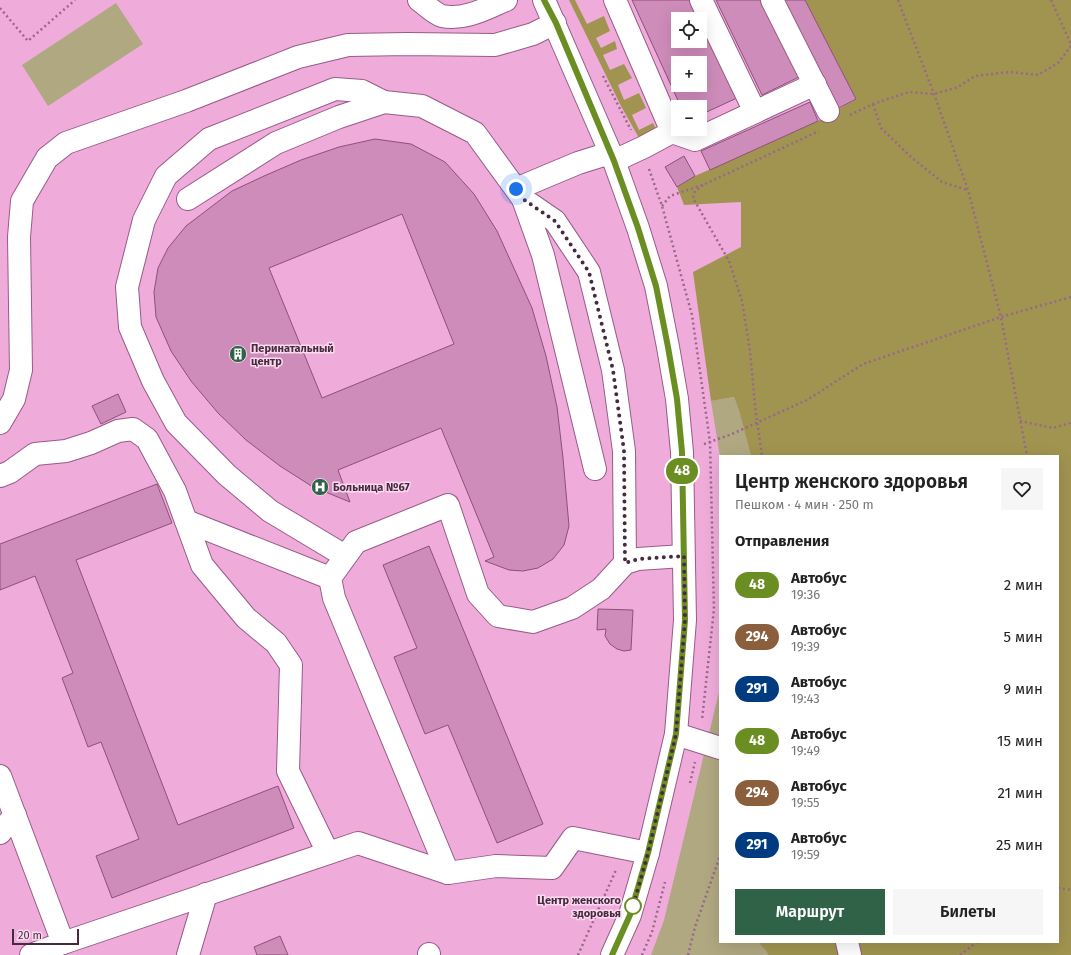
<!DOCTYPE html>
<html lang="ru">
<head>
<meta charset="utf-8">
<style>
  body { margin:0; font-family:"Fira Sans",sans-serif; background:#f6f6f6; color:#222; height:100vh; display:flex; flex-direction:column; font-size:15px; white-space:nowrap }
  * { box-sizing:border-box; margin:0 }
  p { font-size:13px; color:#767676 }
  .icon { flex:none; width:22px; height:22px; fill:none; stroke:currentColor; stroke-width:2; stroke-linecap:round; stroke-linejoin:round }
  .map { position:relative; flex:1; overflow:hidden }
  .drawer { position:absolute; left:719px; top:455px; width:340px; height:488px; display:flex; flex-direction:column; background:#fff; border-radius:0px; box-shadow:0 4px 16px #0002 }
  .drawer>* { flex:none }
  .badge { padding:0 8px; border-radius:13px; font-size:14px; line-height:26px }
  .tools { position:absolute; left:671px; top:12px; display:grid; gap:8px }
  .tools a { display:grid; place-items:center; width:36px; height:36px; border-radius:0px; background:#fff; box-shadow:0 4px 16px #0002; font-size:20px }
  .scale { position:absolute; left:12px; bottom:10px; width:67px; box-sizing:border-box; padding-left:4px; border:2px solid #462b3e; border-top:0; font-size:11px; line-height:14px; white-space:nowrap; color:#462b3e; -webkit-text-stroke:3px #fcd9f0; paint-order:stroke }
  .you { position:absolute; width:20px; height:20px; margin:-10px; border:3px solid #fff; border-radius:50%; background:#1a73e8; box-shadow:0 0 0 6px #1a73e833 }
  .map>.badge { position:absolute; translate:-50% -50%; box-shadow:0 0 0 2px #fff }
  h2 { padding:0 16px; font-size:15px; line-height:36px }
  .round { display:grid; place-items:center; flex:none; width:42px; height:42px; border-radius:0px; background:#f6f6f6 }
  .overview { display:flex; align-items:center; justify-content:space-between; height:68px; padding:0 16px }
  h1 { font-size:19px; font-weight:600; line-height:30px }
  .action { display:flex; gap:8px; margin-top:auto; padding:8px 16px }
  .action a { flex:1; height:46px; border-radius:0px; background:#2f6247; color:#fff; font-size:16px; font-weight:600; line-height:46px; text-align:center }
  .action a+a { background:#f6f6f6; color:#222 }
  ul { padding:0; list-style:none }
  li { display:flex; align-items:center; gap:12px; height:52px; padding:0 16px }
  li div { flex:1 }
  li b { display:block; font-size:15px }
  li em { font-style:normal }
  li .badge { min-width:44px; font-weight:700; text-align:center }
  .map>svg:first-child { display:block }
  .green { fill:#b0a880 }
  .forest { fill:#a19450 }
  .building { fill:#ce8cba; stroke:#8c507b; fill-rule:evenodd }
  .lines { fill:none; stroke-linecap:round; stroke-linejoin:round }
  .minor-casing { stroke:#985b87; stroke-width:24 }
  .path { stroke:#976889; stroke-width:2.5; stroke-dasharray:2 3; stroke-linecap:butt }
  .minor { stroke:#fff; stroke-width:22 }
  .line-casing { stroke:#fff; stroke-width:9 }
  .line { stroke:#6b8e23; stroke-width:6 }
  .walk { stroke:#462b3e; stroke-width:4; stroke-dasharray:0 7.2 }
  .stop-dot { fill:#fff; stroke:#6b8e23; stroke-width:2 }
  .labels { text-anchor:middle; stroke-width:3; stroke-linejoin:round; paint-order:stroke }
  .poi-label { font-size:11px; font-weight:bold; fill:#462b3e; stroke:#fcd9f0; text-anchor:start }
  .stop-label { font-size:11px; font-weight:bold; fill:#462b3e; stroke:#fcd9f0; text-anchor:end }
</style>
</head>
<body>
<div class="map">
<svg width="1071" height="955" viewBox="0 0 1071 955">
  <rect width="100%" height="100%" fill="#efacdb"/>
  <!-- green -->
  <g class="green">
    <polygon points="116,3 143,44 48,106 22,65"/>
    <polygon points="734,397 739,409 751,456 720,456 720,457 711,401"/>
    <polygon points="720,688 720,942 758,942 766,951 768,955 651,955 664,920"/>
  </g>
  <!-- forest -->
  <g class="forest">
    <polygon points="569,0 575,0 587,24 604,16 610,31 596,38 601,48 615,41 617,49 603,55 610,70 624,64 632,78 618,85 624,100 639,93 646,108 632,115 639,130 653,123 656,129 639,138 621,106"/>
    <polygon points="805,0 1071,0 1071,955 768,955 766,951 758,942 1058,942 1058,456 751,456 739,410 734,397 711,401 693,272 741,247 741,202 684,205 677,187 695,176 818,121 856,99"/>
  </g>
  <!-- building -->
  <g class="building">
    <path d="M632,0h58l9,19h-21v22h22v-21l37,78 -37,17v-8h-19zM678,63h22v22h-22z"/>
    <polygon points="716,0 761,0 799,77 762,95"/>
    <polygon points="781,0 805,0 856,99 837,109"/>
    <polygon points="810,102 818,121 710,170 701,151"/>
    <path d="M375,139l36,5 34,18 29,32 23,37 35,77 14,48 11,51 6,51 6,68 -5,19 -11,14 -15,9 -15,3 -14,-1 -24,-9 9,-4 -53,-129 -103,42 12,32 -37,-15 -33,-21 -34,-26 -28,-27 -27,-32 -20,-30 -15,-34 -2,-25 4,-24 10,-20 18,-22 46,-35 32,-15 37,-16 38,-13zM402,214l52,130 -132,54 -53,-130z"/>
    <polygon points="684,156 695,176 677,187 665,167"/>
    <polygon points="118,394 126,412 101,424 92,406"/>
    <polygon points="157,484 172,523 76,560 178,825 278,786 294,828 112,898 96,856 139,839 101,742 88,747 75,712 62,678 73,673 35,576 0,590 0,544"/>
    <polygon points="429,546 543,824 497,843 448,725 425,734 394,657 417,648 383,565"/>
    <polygon points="598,609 633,610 631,650 624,651 617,649 610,644 605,636 606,629 597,630"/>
    <polygon points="280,936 288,955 257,955 254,947"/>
  </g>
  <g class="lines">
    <defs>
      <g id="minor">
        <path d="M419,0c7,5 16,14 23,16 22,5 45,-8 64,-16"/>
        <polyline points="544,0 614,161 638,228 656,286 668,347 677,399 682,452 685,620 676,734 648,853 630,915 612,955"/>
        <polyline points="615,0 672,132"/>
        <polyline points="701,0 755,112"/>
        <polyline points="772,0 828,111"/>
        <polyline points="614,161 644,147 672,132 695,140 815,84"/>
        <polyline points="516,189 578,163 610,153"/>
        <polyline points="188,199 276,143 339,117 384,102"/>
        <polyline points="523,199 543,255 595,469"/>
        <polyline points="0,423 14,399 21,370 19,237 22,201 47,158 66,143 186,101 298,57 348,45 407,44 495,45 533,34 555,23"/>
        <polyline points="0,476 10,472 35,454 66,451 91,443 118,431 133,429 147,439 175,491 202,565 246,618 276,643 291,665 288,771 328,853"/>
        <polyline points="186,521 330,578"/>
        <polyline points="345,556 270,511 227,475 176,423 153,381 130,327 127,287 144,220 166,176 209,139 335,89 362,91 384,102 422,106 475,133 523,199 555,221 589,272 613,370 624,451 625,563"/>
        <polyline points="676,734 720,748"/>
        <polyline points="0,776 63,943 358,843 448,873 496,866 552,868 573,838 648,853"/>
        <polyline points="0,833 15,815"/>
        <polyline points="448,873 334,598 330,578 356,542 448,505 478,594 498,616 533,622 572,608 601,589 625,563 638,559 683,556"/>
        <polyline points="847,942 850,955"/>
        <polyline points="429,954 429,955"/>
        <polyline points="31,955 63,943"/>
        <polyline points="188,955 206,894"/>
      </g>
    </defs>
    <!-- minor casing -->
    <use href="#minor" class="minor-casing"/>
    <!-- path -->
    <g class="path">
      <polyline points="898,0 934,94 968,190 1001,317 1027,456"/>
      <polyline points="1051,0 1071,44"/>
      <polyline points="0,8 28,41 75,0"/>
      <polyline points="603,76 631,130"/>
      <polyline points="873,104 881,128 912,158 942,182 967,190"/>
      <polyline points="850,115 873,104 909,92 934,94 958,87 975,76 1010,72 1038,75 1058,63 1071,46"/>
      <polyline points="649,169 662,206 692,315 710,442 714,609 702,720"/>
      <polyline points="703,185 695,191 693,198 729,261 742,301 750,351 755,406 762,456"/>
      <polyline points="662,206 670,196 705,184 819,131"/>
      <polyline points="1020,421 1053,428 1070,423 1071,421"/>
      <polyline points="704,444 732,434 807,400 863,364 1001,317 1071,297"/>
      <polyline points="690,783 695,762"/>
      <polyline points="1058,888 1071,890"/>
      <polyline points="578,955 616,870"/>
      <polyline points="642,955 652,932 665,882"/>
      <polyline points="688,955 695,927 720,856"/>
      <polyline points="960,955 977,942"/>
    </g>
    <!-- minor -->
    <use href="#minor" class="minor"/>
  </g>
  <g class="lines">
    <defs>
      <polyline id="line" points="544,0 556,23 614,161 638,228 656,286 668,347 677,399 682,452 685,620 676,734 648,853 630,915 612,955"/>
    </defs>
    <!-- line casing -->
    <use href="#line" class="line-casing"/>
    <!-- line -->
    <use href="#line" class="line"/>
    <!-- walk -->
    <polyline class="walk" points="516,189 523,199 555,221 589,272 613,370 624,451 625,563 638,559 684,556 685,620 676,734 648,853 633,906"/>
  </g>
  <!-- icons -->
  <defs>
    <symbol id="building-disc" viewBox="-11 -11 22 22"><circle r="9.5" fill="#2f6247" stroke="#fcd9f0"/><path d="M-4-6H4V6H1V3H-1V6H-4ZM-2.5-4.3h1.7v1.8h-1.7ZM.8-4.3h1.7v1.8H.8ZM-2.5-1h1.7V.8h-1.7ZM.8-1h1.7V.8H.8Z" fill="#fff"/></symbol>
    <symbol id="hospital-disc" viewBox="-11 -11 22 22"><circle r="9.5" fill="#2f6247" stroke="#fcd9f0"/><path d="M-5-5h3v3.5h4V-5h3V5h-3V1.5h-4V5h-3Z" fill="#fff"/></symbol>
  </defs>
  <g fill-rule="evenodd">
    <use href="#building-disc" x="228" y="344" width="20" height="20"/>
    <use href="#hospital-disc" x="310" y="477" width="20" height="20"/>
  </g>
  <!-- markers -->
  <circle class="stop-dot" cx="633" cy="906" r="8"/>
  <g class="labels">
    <!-- poi labels -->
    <g class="poi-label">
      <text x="251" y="352">Перинатальный<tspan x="251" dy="13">центр</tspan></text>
      <text x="333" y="491">Больница №67</text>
    </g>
    <!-- stop labels -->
    <g class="stop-label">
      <text x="621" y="904">Центр женского<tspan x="621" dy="13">здоровья</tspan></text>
    </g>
  </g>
</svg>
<div class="tools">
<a><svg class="icon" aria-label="locate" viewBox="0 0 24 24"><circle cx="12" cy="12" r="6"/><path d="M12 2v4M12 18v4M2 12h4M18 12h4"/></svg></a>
<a>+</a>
<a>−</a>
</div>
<div class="scale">20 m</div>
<div class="you" style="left:516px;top:189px"></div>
<b class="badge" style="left:682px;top:471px;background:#6b8e23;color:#fff">48</b>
<section class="drawer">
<div class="overview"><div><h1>Центр женского здоровья</h1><p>Пешком · 4 мин · 250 m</p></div><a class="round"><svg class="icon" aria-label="heart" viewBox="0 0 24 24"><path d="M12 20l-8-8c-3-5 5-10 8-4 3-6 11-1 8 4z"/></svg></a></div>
<h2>Отправления</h2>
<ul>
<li><span class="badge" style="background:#6b8e23;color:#fff">48</span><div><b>Автобус</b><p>19:36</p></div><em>2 мин</em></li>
<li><span class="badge" style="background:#8b5e3c;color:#fff">294</span><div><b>Автобус</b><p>19:39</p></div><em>5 мин</em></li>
<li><span class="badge" style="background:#003b80;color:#fff">291</span><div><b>Автобус</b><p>19:43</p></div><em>9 мин</em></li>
<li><span class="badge" style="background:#6b8e23;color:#fff">48</span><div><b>Автобус</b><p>19:49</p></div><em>15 мин</em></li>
<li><span class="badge" style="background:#8b5e3c;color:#fff">294</span><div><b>Автобус</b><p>19:55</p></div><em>21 мин</em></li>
<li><span class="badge" style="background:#003b80;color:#fff">291</span><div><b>Автобус</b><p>19:59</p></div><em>25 мин</em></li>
</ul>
<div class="action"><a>Маршрут</a><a>Билеты</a></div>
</section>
</div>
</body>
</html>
